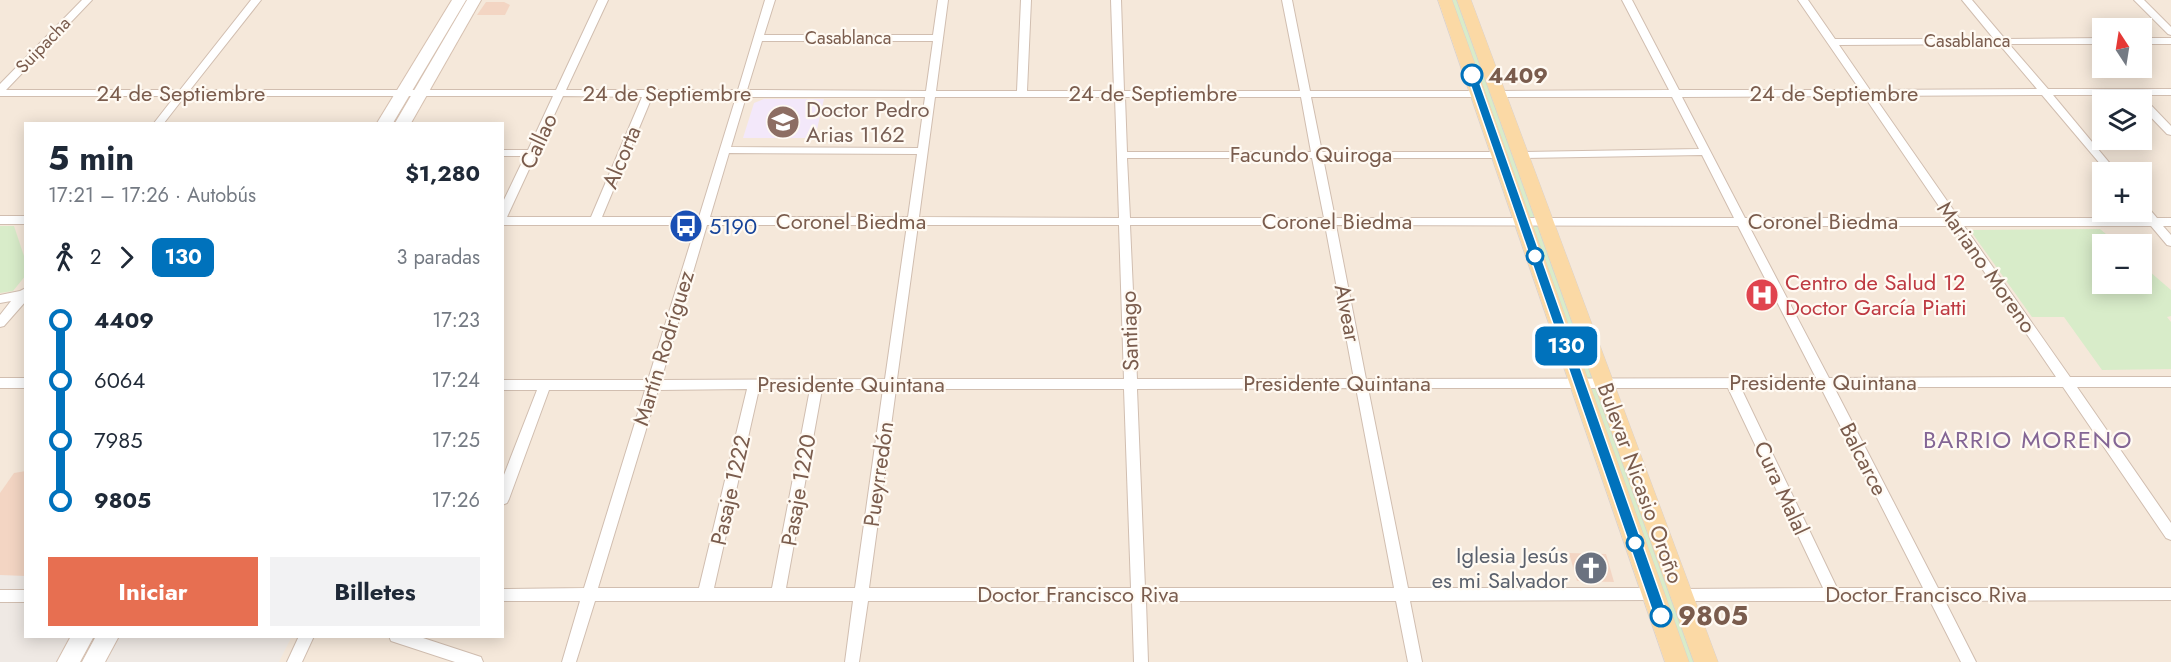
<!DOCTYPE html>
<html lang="es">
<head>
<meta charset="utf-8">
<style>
  body { margin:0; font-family:Jost,sans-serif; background:#f2f2f3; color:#1f2937; height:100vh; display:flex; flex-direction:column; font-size:22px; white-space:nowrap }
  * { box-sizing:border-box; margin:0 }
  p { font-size:20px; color:#747a83 }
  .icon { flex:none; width:33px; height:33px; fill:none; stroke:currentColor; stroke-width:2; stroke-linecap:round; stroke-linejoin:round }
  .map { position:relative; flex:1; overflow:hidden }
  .details { position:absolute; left:24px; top:122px; width:480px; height:516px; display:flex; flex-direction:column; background:#fff; border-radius:0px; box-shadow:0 3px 15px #0003 }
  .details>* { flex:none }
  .badge { padding:0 12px; border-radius:9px; font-size:21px; line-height:39px }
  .needle { width:39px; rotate:348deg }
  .fabs { position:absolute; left:2092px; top:18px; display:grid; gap:12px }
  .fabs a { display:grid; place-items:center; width:60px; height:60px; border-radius:0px; background:#fff; box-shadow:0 3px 15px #0003; font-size:30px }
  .map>.badge { position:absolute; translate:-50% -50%; box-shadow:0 0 0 3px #fff }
  .legs { display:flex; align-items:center; gap:9px; height:66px; padding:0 24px; font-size:20px }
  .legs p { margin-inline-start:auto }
  .head { display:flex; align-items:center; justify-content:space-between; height:102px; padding:0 24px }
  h1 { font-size:33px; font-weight:700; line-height:45px }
  .primary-button { display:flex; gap:12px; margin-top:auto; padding:12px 24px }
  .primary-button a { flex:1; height:69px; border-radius:0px; background:#e76f51; color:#fff; font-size:24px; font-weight:700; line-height:69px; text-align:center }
  .primary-button a+a { background:#f2f2f3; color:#1f2937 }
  ul { padding:0 24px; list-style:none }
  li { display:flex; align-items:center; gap:21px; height:60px; font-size:22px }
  li i { display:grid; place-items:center; width:9px; height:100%; margin:0 8px; background:currentColor }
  li i::after { content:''; width:15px; height:15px; margin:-8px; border:4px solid; border-radius:50%; background:#fff }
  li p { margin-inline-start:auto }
  li:first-child i { background:linear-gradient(#0000 50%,currentColor 0) }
  li:last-child i { background:linear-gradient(currentColor 50%,#0000 0) }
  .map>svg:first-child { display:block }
  .residential { fill:#f5e8da; fill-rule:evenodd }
  .industrial { fill:#efe9e4 }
  .education { fill:#f3e8fa }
  .green { fill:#d8ecc9 }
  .building { fill:#f3d5c3 }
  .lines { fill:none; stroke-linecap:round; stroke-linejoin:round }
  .minor-casing { stroke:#d1beb0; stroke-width:2 }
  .secondary-casing { stroke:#d6c0b0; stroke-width:2 }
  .primary-casing { stroke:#dad1cd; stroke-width:1 }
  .minor { fill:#fff; fill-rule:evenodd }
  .secondary { fill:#fff; fill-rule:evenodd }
  .primary { fill:#fbd9a5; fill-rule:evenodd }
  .line-1 { fill:#0072bc; stroke:#fff; stroke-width:1.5 }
  .stop-1-dot { fill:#fff; stroke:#0072bc; stroke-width:3 }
  .labels { text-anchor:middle; stroke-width:4.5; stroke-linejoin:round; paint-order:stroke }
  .far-street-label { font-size:18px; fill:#7a5c4d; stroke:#fffaf3 }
  .stop-label { font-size:22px; font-weight:bold; fill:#7a5c4d; stroke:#fffaf3; text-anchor:start }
  .street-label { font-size:22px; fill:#7a5c4d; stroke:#fffaf3 }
  .education-label { font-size:22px; fill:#785e54; stroke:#fffaf3; text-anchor:start }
  .transit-label { font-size:22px; fill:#164399; stroke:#fffaf3; text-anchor:start }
  .health-label { font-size:22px; fill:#be3a42; stroke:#fffaf3; text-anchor:start }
  .worship-label { font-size:22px; fill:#5b616d; stroke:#fffaf3; text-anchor:end }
  .neighbourhood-label { font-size:24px; letter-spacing:1.5px; fill:#846695; stroke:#fffaf3 }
  .near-stop-label { font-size:27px; font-weight:bold; fill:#7a5c4d; stroke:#fffaf3; text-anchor:start }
</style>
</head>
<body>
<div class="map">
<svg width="2171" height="662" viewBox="0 0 2171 662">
  <rect width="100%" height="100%" fill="#fdf6ec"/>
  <!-- residential -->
  <path class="residential" d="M0,0h2171v662h-2171zM2103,28h39v40h-39zM2103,100h39v40h-39zM26,123h476v513h-476zM2103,172h39v40h-39zM2103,244h39v40h-39z"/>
  <!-- industrial -->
  <polygon class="industrial" points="25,475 26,636 292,636 279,662 0,662 0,498"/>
  <!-- education -->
  <polygon class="education" points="764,99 824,99 815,138 743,138 754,103"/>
  <!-- green -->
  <g class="green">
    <polygon points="1445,0 1464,0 1706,662 1677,662"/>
    <polygon points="0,226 14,226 25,259 26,275 13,291 0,293"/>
    <polygon points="2100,229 2118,244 2103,244 2103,284 2142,284 2142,265 2171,290 2171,316 2167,317 2171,322 2171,369 2102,370 2064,317 2032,317 1970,230"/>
  </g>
  <!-- building -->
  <g class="building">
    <polygon points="486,2 504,2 510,5 505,15 477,15"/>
    <polygon points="26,471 26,576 0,575 0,493 14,473"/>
    <polygon points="1569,553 1606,554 1614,582 1577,581"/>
  </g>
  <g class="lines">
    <defs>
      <g id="minor">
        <path d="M82,0h10l-86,90h174l71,-90h10l-71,90h366l42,-90h10l-42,90h172l27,-90h10l-11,35h169l5,-35h10l-12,91h81l4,-91h10l-4,91h87l-3,-91h10l3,91h176l-18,-91h10l18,91h168l5,3 -5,3h-167l11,55h178l5,3 -5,3h-177l12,60h399l-32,-63 -182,3 -5,-3 5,-3 179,-3 -27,-52h-174l-5,-3 5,-3 171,-1 -47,-90h10l47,90h181l-62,-90h10l27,39h159l-32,-39h10l33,39 98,-1v6h-94l39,45h123v6h-118l64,77h-10l-65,-77 -168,1 85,122h185l-5,-6h3v-8l4,1 11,13h14v8h-8l8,9v11l-4,-1 -16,-19h-187l106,151h101v10h-94l94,136v17l-5,-2 -103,-151h-229l104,201h233v12l-226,1 31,61h-15l-31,-61h-249l-5,-1 -2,-5 2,-5 5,-1 142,-1 -95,-200h-360l40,200h245l5,1 2,5 -2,5 -5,1 -243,1 12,61h-14l-12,-61h-250l2,61h-14l-2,-61h-264l-9,61h-14l8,-61h-258l-19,61h-14l18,-61h-78v-12l82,-1 61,-198h-96l-40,109 -2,4 -5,2v-25l35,-90h-35v-10h146l48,-155h-194v-21l23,-48h-23v-6h26l25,-54h-368l-21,27h-10l21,-27h-175v-12zM762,41h171l-7,50 -179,-1zM1999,44l38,45 -167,1 -31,-45zM563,96l79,1 -51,120h-84zM1864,96l83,122h-202l-63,-121zM652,97h84l-37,120h-97zM746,97h179l-7,51 -187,-1zM935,97h180l4,121 -200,-1zM1125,97h176l10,55h-184zM729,153l188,1 -9,63h-198zM1127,158h185l12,60h-194zM707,225h200l-22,154 -224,1zM918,225h201l5,154h-227zM1130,225h195l29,154h-217zM1336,225l402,1 78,152 -450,1zM1749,226h204l103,151 -227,1zM1356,388l38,200h-249l-8,-199zM1741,388h80l102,200h-86zM747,389l-48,199h-101l60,-198zM759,389h51l-38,199h-58zM822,389h61l-28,199h-69zM896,389h228l7,199h-262z"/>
        <polygon points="2134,0 2144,0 2171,27 2171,35 2168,34"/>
        <rect x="2142" y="38" width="29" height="6"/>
        <polygon points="2142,99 2146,100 2171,126 2171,135 2167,134 2142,108 2142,100 2138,100"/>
        <rect x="0" y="216" width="26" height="8"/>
        <polygon points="26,288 26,301 4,326 0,327 0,315 11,301 0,303 0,295 20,291"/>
        <rect x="0" y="378" width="26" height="10"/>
        <rect x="0" y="590" width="26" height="12"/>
        <polygon points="299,636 314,636 302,662 287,662"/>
        <polygon points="389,636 417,636 481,657 483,662 455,662 391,641"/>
      </g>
      <g id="secondary">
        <polygon points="452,0 466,0 393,123 377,123"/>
        <polygon points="467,0 481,0 411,123 395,123"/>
        <polygon points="71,636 94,636 80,662 57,662"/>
        <polygon points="96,636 119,636 105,662 82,662"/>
      </g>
      <g id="primary">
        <polygon points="1438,0 1452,0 1689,662 1665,662"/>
        <polygon points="1457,0 1471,0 1718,662 1694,662"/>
      </g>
    </defs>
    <!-- minor casing -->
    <use href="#minor" class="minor-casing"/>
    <!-- secondary casing -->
    <use href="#secondary" class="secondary-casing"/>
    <!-- primary casing -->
    <use href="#primary" class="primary-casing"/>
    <!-- minor -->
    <use href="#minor" class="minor"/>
    <!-- secondary -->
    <use href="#secondary" class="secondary"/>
    <!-- primary -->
    <use href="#primary" class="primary"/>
  </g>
  <!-- line-1 -->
  <polygon class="line-1" points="1472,72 1477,75 1668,616 1666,621 1661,623 1656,621 1654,616 1467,75"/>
  <!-- icons -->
  <defs>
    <symbol id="school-disc" viewBox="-11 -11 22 22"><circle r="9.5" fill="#8d6e63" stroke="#fffaf3"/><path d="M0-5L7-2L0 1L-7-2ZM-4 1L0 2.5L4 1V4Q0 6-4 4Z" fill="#fff"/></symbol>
    <symbol id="bus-disc" viewBox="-11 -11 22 22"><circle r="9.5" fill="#1a4fb4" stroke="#fffaf3"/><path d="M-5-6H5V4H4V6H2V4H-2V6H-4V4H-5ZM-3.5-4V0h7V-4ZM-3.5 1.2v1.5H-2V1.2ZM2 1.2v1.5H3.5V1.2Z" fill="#fff"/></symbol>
    <symbol id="hospital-disc" viewBox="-11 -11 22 22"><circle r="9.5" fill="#e0444e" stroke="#fffaf3"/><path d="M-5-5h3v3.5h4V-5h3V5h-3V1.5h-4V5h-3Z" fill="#fff"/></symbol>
    <symbol id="church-disc" viewBox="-11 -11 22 22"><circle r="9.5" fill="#6b7280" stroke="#fffaf3"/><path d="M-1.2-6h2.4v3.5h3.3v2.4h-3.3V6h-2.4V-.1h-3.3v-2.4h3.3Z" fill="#fff"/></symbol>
  </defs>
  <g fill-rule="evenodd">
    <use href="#school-disc" x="764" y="103" width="38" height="38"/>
    <use href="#bus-disc" x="667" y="207" width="38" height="38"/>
    <use href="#hospital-disc" x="1743" y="276" width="38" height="38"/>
    <use href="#church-disc" x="1572" y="549" width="38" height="38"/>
  </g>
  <!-- markers -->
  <g class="stop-1-dot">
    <circle cx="1472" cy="75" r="10"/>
    <circle cx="1535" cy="256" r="8"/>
    <circle cx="1635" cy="543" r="8"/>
    <circle cx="1661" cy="616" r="10"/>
  </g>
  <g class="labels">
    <!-- far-street labels -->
    <g class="far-street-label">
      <text x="848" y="44">Casablanca</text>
      <text x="1967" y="47">Casablanca</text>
      <text transform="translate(43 45) rotate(-46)" y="6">Suipacha</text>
    </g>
    <!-- stop labels -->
    <g class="stop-label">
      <text x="1488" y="83">4409</text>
    </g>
    <!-- street labels -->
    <g class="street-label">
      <text x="181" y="101">24 de Septiembre</text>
      <text x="667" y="101">24 de Septiembre</text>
      <text x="1153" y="101">24 de Septiembre</text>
      <text x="1834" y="101">24 de Septiembre</text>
      <text transform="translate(538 141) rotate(-65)" y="8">Callao</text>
      <text x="1311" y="162">Facundo Quiroga</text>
      <text transform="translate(621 157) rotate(-67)" y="8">Alcorta</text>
      <text x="851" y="229">Coronel Biedma</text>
      <text x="1337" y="229">Coronel Biedma</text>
      <text x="1823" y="229">Coronel Biedma</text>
      <text transform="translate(1987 267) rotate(55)" y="8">Mariano Moreno</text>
      <text transform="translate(1348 313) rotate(79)" y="8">Alvear</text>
      <text transform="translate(1129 331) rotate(-92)" y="8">Santiago</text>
      <text transform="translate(663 348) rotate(-73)" y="8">Martín Rodríguez</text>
      <text x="1823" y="390">Presidente Quintana</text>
      <text x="1337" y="391">Presidente Quintana</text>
      <text x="851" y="392">Presidente Quintana</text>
      <text transform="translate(1864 459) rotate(63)" y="8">Balcarce</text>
      <text transform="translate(878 474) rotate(-82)" y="8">Pueyrredón</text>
      <text transform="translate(1641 483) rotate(70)" y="8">Bulevar Nicasio Oroño</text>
      <text transform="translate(1782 488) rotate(65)" y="8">Cura Malal</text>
      <text transform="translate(730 490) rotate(-77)" y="8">Pasaje 1222</text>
      <text transform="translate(798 490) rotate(-80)" y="8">Pasaje 1220</text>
      <text x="1078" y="602">Doctor Francisco Riva</text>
      <text x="1926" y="602">Doctor Francisco Riva</text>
    </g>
    <!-- education labels -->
    <g class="education-label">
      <text x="806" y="117">Doctor Pedro<tspan x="806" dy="25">Arias 1162</tspan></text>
    </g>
    <!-- transit labels -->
    <g class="transit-label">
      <text x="709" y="234">5190</text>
    </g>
    <!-- health labels -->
    <g class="health-label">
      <text x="1785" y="290">Centro de Salud 12<tspan x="1785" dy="25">Doctor García Piatti</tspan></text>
    </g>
    <!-- worship labels -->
    <g class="worship-label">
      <text x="1568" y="563">Iglesia Jesús<tspan x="1568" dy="25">es mi Salvador</tspan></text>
    </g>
    <!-- neighbourhood labels -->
    <g class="neighbourhood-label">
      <text x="2028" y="448">BARRIO MORENO</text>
    </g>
    <!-- near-stop labels -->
    <g class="near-stop-label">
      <text x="1678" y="625">9805</text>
    </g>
  </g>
</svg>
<div class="fabs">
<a><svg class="needle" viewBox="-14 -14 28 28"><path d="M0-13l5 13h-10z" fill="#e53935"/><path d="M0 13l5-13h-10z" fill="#747a83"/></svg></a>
<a><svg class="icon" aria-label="layers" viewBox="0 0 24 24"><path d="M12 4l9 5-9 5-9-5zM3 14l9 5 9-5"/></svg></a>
<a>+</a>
<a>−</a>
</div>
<b class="badge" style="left:1566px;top:346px;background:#0072bc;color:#fff">130</b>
<section class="details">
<div class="head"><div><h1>5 min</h1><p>17:21 – 17:26 · Autobús</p></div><b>$1,280</b></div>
<div class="legs"><svg class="icon" aria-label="walk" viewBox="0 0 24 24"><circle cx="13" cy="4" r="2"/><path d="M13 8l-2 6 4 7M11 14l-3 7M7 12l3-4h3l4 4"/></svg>2<svg class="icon" aria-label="forward" viewBox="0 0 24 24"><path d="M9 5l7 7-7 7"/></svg><b class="badge" style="background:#0072bc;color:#fff">130</b><p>3 paradas</p></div>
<ul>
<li><i style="color:#0072bc"></i><b>4409</b><p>17:23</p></li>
<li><i style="color:#0072bc"></i><span>6064</span><p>17:24</p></li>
<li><i style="color:#0072bc"></i><span>7985</span><p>17:25</p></li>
<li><i style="color:#0072bc"></i><b>9805</b><p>17:26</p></li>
</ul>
<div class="primary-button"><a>Iniciar</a><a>Billetes</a></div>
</section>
</div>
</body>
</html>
